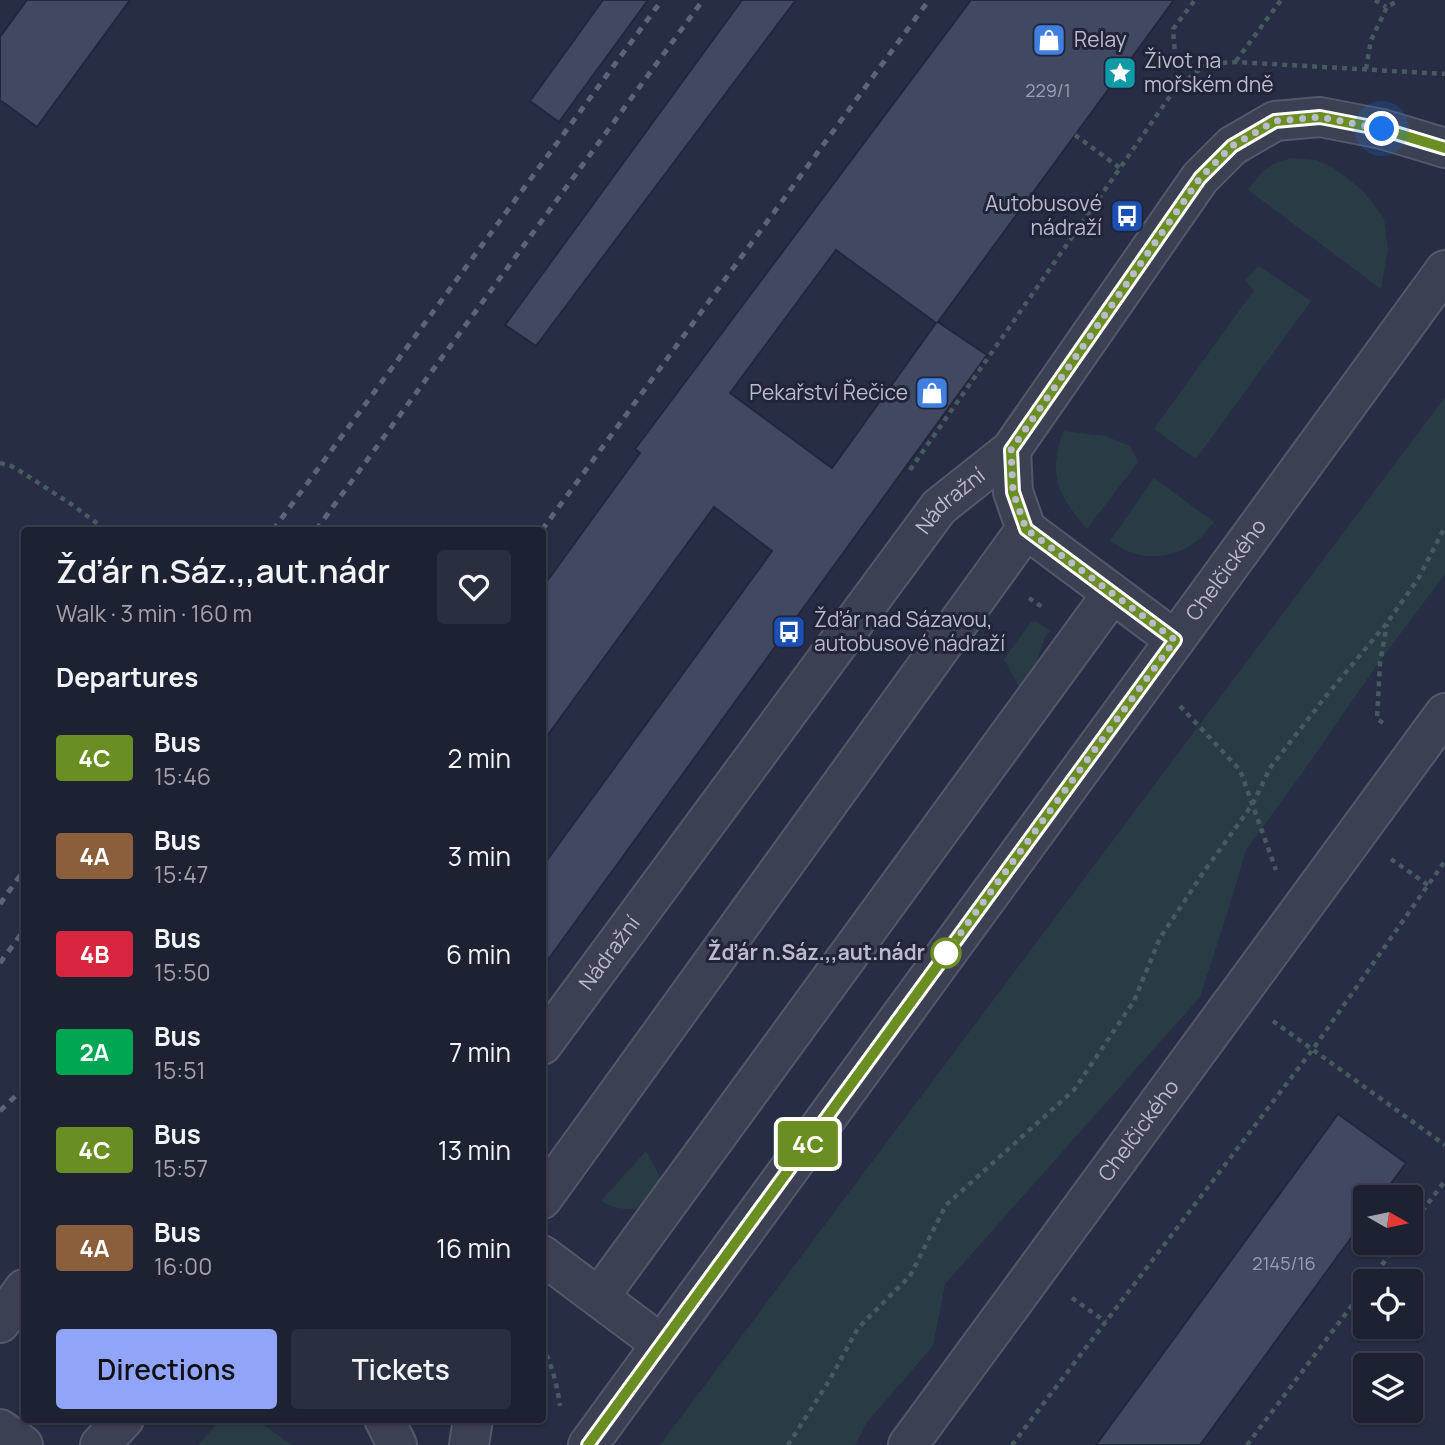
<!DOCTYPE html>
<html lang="en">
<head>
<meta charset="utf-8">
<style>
  body { margin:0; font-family:Manrope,sans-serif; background:#2a2f3f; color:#f1f3f6; height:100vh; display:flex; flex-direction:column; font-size:26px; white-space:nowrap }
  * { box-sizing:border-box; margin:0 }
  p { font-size:23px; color:#a0a4ac }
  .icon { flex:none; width:38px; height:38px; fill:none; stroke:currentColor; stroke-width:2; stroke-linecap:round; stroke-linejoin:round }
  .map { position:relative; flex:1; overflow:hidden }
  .sheet { position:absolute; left:21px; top:527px; width:525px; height:896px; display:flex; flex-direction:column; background:#1d2233; border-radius:7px; box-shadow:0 2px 5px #0004,0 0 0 2px #3b3f4e }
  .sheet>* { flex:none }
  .badge { padding:0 14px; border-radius:5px; font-size:24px; line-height:46px }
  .needle { width:46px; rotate:99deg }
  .tools { position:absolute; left:1353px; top:1185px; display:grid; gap:14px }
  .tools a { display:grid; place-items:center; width:70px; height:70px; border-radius:7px; background:#1d2233; box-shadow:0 2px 5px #0004,0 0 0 2px #3b3f4e; font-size:35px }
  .you { position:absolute; width:35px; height:35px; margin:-18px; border:5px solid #fff; border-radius:50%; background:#1a73e8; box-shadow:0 0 0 10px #1a73e833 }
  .map>.badge { position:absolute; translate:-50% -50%; box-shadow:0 0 0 4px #fff }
  h2 { padding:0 35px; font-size:26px; line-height:63px }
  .round { display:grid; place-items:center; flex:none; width:74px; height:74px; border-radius:7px; background:#2a2f3f }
  .summary { display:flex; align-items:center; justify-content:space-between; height:119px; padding:0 35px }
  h1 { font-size:33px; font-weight:600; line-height:52px }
  .button { display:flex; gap:14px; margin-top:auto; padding:14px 35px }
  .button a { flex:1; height:80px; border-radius:7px; background:#90a4fa; color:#111; font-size:28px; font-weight:600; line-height:80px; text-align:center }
  .button a+a { background:#2a2f3f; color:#f1f3f6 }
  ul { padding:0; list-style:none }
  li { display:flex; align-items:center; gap:21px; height:98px; padding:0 35px }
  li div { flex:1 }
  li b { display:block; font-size:26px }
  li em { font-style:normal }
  li .badge { min-width:77px; font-weight:700; text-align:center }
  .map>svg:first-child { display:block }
  .green { fill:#293c45 }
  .building { fill:#414861; stroke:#22273b; stroke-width:2; fill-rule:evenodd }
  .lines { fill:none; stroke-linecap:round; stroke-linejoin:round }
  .minor-casing { stroke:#54586b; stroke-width:42 }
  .path { stroke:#475961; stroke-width:4.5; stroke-dasharray:5 5; stroke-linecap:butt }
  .minor { stroke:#3b4053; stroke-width:38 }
  .rail { stroke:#5d637a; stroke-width:5; stroke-dasharray:7 7; stroke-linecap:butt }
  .line-casing { stroke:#fff; stroke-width:16 }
  .line { stroke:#6b8e23; stroke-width:10 }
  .walk { stroke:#b9bccd; stroke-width:7; stroke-dasharray:0 12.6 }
  .stop-dot { fill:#fff; stroke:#6b8e23; stroke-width:3.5 }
  .labels { text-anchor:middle; stroke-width:6; stroke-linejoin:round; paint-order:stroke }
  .number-label { font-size:18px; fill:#9b9fb2 }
  .poi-label { font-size:21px; fill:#b9bccd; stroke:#202539; text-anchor:start }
  .street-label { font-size:21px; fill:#b9bccd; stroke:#202539 }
  .stop-label { font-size:21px; font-weight:bold; fill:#b9bccd; stroke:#202539; text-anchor:end }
</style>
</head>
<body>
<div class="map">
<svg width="1445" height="1445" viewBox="0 0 1445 1445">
  <rect width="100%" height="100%" fill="#272d44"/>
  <!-- green -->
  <g class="green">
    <path d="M1292,158l24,2 18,8 29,23 21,27 4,32 -7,39 -133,-99c13,-20 21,-26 44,-32z"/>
    <polygon points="1259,266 1311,301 1196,459 1154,429 1254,290 1245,280"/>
    <polygon points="1445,397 1445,574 1377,665 1300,776 1246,850 1228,911 1200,997 945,1284 933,1346 867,1422 855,1445 660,1445"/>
    <path d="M1063,431l42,5 25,10 8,16 -51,67c-30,-36 -39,-52 -24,-98z"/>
    <path d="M1154,478l60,44c-5,5 -9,13 -15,17 -18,16 -47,22 -70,13 -6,-2 -13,-8 -19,-11z"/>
    <polygon points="1036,621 1050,631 1044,639 1029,686 1025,688 1019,687 1004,659 1031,622"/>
    <path d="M646,1151l17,32 -16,23c-17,5 -31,4 -46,-5z"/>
    <polygon points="222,1419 255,1419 292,1445 198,1445"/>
  </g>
  <!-- building -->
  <g class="building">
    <polygon points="27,0 130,0 37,127 0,100 0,37"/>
    <polygon points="603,0 648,0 559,122 530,101"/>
    <polygon points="742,0 796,0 536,346 505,325"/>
    <path d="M971,0h203l-236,322 49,33 -445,613v-101l230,-316 -58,-44 -172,236v-155l98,-135 -5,-4zM836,250l100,73 -104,145 -102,-75z"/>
    <polygon points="1338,1114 1406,1163 1381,1197 1365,1197 1365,1219 1200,1445 1096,1445"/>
  </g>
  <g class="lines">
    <defs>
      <g id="minor">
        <polyline points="1011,450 1013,492 1026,529 1175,640"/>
        <path id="s1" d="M542,1045l397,-538 72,-57 189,-272 32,-32 43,-25 45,-4 62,12 63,19"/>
        <polyline points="542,1199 1026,529"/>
        <polyline points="542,1255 661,1344"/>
        <polyline points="599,1297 1112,594"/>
        <polyline points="0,1323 24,1289"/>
        <polyline points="384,1419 397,1445"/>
        <polyline points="0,1429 23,1445"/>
        <polyline points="100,1445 124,1419"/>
        <polyline points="469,1445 473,1419"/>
        <path id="s2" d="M588,1445l857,-1175"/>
        <path id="s3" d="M908,1445l537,-732"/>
      </g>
    </defs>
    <!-- minor casing -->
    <use href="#minor" class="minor-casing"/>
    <!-- path -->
    <g class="path">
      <polyline points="1375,0 1386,7"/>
      <polyline points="1236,61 1281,0"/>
      <polyline points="1366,69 1371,40 1387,7 1399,0"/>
      <polyline points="1175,89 1175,54 1173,29 1195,0"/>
      <polyline points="1075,135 1120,168"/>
      <polyline points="0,463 11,466 20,471 71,504 106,530"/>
      <polyline points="910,470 1175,89 1207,64 1236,62 1445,74"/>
      <polyline points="1029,598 1045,609"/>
      <polyline points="1180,706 1240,770 1276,870"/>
      <polyline points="1383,723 1377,719 1380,663 1387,624"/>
      <polyline points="1391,859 1428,885"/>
      <polyline points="1273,1021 1445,1145"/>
      <polyline points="1410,1227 1445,1181"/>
      <polyline points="1370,1281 1399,1242"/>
      <polyline points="1072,1298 1106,1322"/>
      <path d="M542,1346c10,18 15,39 18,60"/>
      <polyline points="788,1445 829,1381 858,1328 910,1276 946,1205 1074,1090 1134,1001 1160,938 1203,873 1252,805 1270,768 1326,696 1387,623 1418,579 1445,527"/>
      <polyline points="1012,1445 1313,1049 1445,861"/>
      <polyline points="1247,1445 1365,1288"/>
    </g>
    <!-- minor -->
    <use href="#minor" class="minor"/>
    <!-- rail -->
    <g class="rail">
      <polyline points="273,530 662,0"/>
      <polyline points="316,530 703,0"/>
      <polyline points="542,530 929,0"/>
      <polyline points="0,904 24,870"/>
      <polyline points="0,963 24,930"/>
      <polyline points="0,1111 24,1088"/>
    </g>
  </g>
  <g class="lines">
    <defs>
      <polyline id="line" points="588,1445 1175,640 1026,529 1013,492 1011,450 1200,178 1232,146 1275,121 1320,117 1382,129 1445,148"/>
    </defs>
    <!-- line casing -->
    <use href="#line" class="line-casing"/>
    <!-- line -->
    <use href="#line" class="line"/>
    <!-- walk -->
    <polyline class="walk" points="946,953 1175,640 1026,529 1013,492 1011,450 1200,178 1232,146 1275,121 1320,117 1382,129"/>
  </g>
  <!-- icons -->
  <defs>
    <symbol id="shop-square" viewBox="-11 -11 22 22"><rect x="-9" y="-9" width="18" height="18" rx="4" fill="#3f7fe0" stroke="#202539"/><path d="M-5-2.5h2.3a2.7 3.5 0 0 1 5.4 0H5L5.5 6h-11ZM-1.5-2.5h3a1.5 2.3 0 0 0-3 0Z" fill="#fff"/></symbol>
    <symbol id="sight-square" viewBox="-11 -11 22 22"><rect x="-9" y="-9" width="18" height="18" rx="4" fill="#0f9aa8" stroke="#202539"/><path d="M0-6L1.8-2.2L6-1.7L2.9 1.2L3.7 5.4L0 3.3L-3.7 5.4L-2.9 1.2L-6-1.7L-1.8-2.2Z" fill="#fff"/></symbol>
    <symbol id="bus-square" viewBox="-11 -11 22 22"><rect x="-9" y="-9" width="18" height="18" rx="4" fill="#1a4fb4" stroke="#202539"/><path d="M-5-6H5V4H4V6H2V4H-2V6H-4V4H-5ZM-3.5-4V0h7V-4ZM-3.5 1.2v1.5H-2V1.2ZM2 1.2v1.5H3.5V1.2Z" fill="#fff"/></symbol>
  </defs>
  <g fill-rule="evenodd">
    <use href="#shop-square" x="1030" y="21" width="38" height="38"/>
    <use href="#sight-square" x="1101" y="54" width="38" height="38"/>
    <use href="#bus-square" x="1108" y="197" width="38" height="38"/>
    <use href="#shop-square" x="913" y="374" width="38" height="38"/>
    <use href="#bus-square" x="770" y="613" width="38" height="38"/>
  </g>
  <!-- markers -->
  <circle class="stop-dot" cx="946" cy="953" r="14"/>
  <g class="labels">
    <!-- number labels -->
    <g class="number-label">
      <text x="1048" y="97">229/1</text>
      <text x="1284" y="1270">2145/16</text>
    </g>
    <!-- poi labels -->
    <g class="poi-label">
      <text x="1074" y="47">Relay</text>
      <text x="1144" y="68">Život na<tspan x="1144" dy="24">mořském dně</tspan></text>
      <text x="1102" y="211" text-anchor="end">Autobusové<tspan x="1102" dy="24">nádraží</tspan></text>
      <text x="908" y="400" text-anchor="end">Pekařství Řečice</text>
      <text x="814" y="627">Žďár nad Sázavou,<tspan x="814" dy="24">autobusové nádraží</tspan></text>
    </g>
    <!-- street labels -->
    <g class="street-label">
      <text dy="7" stroke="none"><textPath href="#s1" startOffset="681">Nádražní</textPath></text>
      <text dy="7" stroke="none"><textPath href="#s2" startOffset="1083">Chelčického</textPath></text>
      <text dy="7" stroke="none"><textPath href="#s1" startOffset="114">Nádražní</textPath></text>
      <text dy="7" stroke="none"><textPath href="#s3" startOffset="390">Chelčického</textPath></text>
    </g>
    <!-- stop labels -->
    <g class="stop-label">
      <text x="925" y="960">Žďár n.Sáz.,,aut.nádr</text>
    </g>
  </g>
</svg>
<div class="tools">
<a><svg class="needle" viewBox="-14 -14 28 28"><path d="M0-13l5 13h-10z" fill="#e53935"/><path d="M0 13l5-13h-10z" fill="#a0a4ac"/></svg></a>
<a><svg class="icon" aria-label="locate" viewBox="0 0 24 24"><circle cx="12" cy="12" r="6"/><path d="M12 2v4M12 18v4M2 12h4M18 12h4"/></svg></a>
<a><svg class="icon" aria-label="layers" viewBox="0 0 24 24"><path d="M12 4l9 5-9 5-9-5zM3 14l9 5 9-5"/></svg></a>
</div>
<div class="you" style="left:1382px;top:129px"></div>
<b class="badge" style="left:808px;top:1144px;background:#6b8e23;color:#fff">4C</b>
<section class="sheet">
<div class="summary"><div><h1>Žďár n.Sáz.,,aut.nádr</h1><p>Walk · 3 min · 160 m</p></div><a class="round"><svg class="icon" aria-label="heart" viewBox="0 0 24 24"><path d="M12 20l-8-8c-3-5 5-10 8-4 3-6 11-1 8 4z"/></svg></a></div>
<h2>Departures</h2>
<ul>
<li><span class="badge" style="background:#6b8e23;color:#fff">4C</span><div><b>Bus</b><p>15:46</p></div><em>2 min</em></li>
<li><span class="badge" style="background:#8b5e3c;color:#fff">4A</span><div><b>Bus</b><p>15:47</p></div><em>3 min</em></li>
<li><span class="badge" style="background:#d7263d;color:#fff">4B</span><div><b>Bus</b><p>15:50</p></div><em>6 min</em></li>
<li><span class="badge" style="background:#00a651;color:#fff">2A</span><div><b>Bus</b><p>15:51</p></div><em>7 min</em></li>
<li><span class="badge" style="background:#6b8e23;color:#fff">4C</span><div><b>Bus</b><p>15:57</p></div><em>13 min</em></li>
<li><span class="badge" style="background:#8b5e3c;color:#fff">4A</span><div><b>Bus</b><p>16:00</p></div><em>16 min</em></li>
</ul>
<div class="button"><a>Directions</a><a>Tickets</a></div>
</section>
</div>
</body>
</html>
